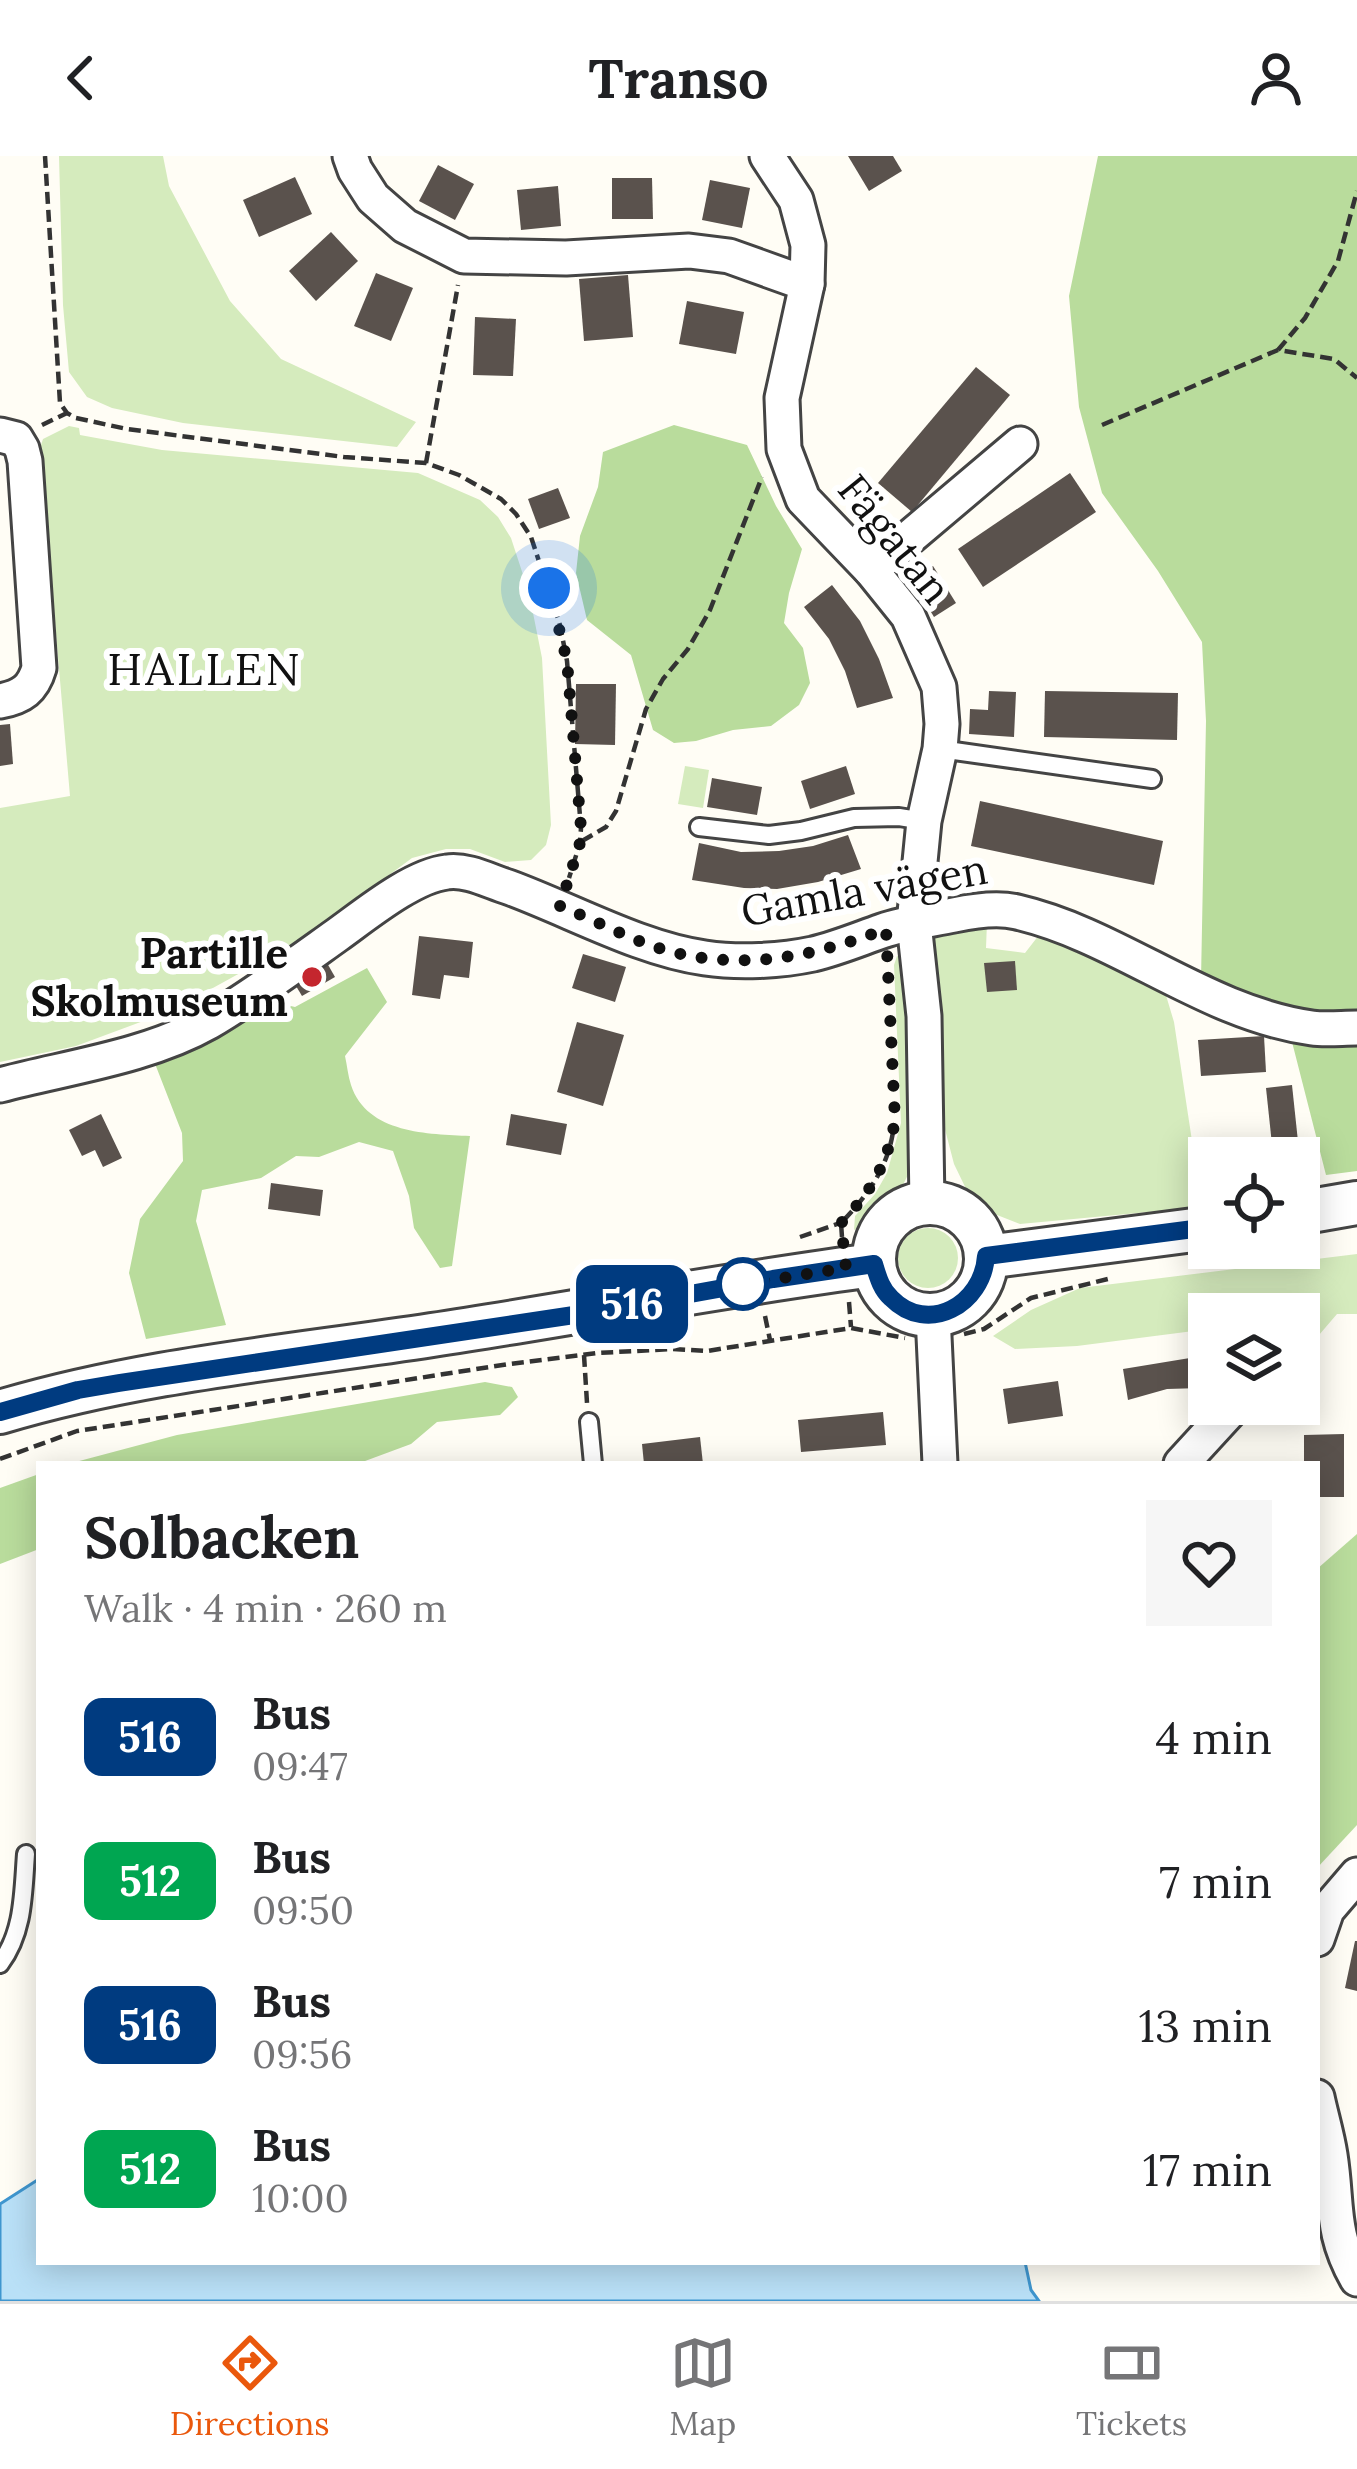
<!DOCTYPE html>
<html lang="en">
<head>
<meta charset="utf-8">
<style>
  body { margin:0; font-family:Lora,serif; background:#f6f6f6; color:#202124; height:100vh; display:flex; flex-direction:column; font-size:45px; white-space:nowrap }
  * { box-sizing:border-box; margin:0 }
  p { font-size:39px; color:#757577 }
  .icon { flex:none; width:66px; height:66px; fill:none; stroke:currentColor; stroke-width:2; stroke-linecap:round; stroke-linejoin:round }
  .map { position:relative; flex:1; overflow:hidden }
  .drawer { position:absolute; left:36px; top:1305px; width:1284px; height:804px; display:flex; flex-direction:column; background:#fff; border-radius:0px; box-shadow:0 6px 30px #0003 }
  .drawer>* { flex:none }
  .badge { padding:0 24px; border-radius:18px; font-size:42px; line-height:78px }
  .controls { position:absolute; left:1188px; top:981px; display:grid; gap:24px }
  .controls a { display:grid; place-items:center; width:132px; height:132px; border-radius:0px; background:#fff; box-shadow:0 6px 30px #0003; font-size:60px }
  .you { position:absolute; width:60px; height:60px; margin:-30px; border:9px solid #fff; border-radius:50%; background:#1a73e8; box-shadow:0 0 0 18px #1a73e833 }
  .map>.badge { position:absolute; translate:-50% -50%; box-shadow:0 0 0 6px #fff }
  .round { display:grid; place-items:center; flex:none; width:126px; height:126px; border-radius:0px; background:#f6f6f6 }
  .headline { display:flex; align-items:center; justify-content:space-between; height:204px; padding:0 48px }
  h1 { font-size:57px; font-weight:800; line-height:90px }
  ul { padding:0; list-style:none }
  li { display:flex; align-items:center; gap:36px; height:144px; padding:0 48px }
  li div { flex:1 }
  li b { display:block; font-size:45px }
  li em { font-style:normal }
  li .badge { min-width:132px; font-weight:700; text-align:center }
  header { display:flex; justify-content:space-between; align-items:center; height:156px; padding:0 48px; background:#fff; font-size:54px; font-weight:800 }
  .tab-bar { display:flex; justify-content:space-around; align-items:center; height:168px; border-top:3px solid #e0e0e0; background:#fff; font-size:33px; color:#757577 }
  .tab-bar a { display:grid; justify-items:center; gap:6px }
  .tab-bar .on { color:#ea580c }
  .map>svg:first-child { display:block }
  .green { fill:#d5ebbd }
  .forest { fill:#b9dc9c }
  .water { fill:#b9e0f7; stroke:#3f96cf; stroke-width:3 }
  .building { fill:#5a524d }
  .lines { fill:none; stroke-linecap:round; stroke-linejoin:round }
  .service-casing { stroke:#444; stroke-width:22 }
  .minor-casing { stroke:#444; stroke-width:39 }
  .tertiary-casing { stroke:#444; stroke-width:48 }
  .path { stroke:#333; stroke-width:4.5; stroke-dasharray:12 6; stroke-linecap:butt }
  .service { stroke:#fff; stroke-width:16 }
  .minor { stroke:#fff; stroke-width:33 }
  .tertiary { stroke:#fff; stroke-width:42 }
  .line-casing { stroke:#fff; stroke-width:27 }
  .line { stroke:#003b80; stroke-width:18 }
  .walk { stroke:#111; stroke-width:12; stroke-dasharray:0 21.6 }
  .poi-dot { fill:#c4262e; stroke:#fff; stroke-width:4.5 }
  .stop-dot { fill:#fff; stroke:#003b80; stroke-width:6 }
  .labels { text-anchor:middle; stroke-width:12; stroke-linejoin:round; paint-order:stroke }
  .street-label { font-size:42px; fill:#111; stroke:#fff }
  .poi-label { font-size:42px; font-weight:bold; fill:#111; stroke:#fff; text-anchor:end }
  .neighbourhood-label { font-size:45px; letter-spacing:3px; fill:#111; stroke:#fff }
</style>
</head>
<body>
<header><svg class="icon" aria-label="back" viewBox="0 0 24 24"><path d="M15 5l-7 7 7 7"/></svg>Transo<svg class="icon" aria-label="person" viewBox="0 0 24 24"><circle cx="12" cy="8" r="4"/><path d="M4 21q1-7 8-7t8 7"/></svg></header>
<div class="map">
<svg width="1357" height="2145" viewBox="0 0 1357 2145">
  <rect width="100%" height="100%" fill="#fffdf5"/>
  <!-- green -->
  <g class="green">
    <polygon points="59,0 163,0 169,30 230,145 281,203 416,266 397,291 183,267 112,252 87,241 69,216 63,149"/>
    <polygon points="69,270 79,272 80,279 162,294 418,317 480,344 498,361 511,382 529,437 542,502 551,669 546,689 531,704 505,706 470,693 446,693 412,702 307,780 173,854 76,890 0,906 0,652 70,640 40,292 43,283"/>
    <polygon points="685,610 709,614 703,652 678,648"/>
    <polygon points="987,766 986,792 1025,797 1046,770 1165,836 1174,866 1202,1051 1020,1068 992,1057 969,1039 954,1008 940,954 930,799 934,779"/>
    <path d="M897,800l11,5 4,204c-13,34 -28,46 -58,65l1,-14 20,-22 12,-21 14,-50 -7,-158z"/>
    <circle cx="928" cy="1102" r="30"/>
    <polygon points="1357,1098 1357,1158 1337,1158 1319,1179 1299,1167 1299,1158 1283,1158 1269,1150 1259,1158 1209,1158 1209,1173 1077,1190 1015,1193 993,1180 1031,1154 1080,1132"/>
  </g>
  <!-- forest -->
  <g class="forest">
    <polygon points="1098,0 1357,0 1357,1015 1326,1019 1291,882 1201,823 1206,565 1202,486 1158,415 1102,337 1079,251 1069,140"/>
    <polygon points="674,269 747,289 776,350 802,393 789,437 784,467 803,492 810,527 799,549 771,570 733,574 696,585 674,587 653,574 631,499 587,464 576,417 580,380 598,331 603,296"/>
    <path d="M367,812l20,34 -42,54c2,9 3,20 6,29 16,49 78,49 119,51l-18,130 -12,2 -26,-40 -5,-32 -16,-45 -34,-9 -40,15 -23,-1 -35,22 -59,12 -6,31 30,104 -80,14 -17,-66 11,-54 43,-58 -1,-28 -30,-77 118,-55 25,6z"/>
    <polygon points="485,1226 512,1231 518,1241 500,1259 437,1266 411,1288 357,1308 68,1308 177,1279"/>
    <polygon points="39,1318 39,1393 0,1408 0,1332"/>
    <polygon points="1357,1378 1357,1669 1317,1712 1317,1413"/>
  </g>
  <!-- water -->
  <polygon class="water" points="39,2023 39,2106 1025,2106 1031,2134 1039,2145 0,2145 0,2048"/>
  <!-- building -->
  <g class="building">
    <polygon points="848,0 893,0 902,15 869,35"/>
    <polygon points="438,9 474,28 455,64 419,45"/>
    <polygon points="295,21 312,58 259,81 243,44"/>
    <polygon points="612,22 652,22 653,63 612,63"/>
    <polygon points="710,24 750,32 742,72 702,64"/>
    <polygon points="558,30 561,70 521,74 517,34"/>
    <polygon points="331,76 358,105 316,145 289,115"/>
    <polygon points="376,117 413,132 391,185 354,170"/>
    <polygon points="628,119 633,181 584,185 579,123"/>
    <polygon points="687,145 744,156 736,198 679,188"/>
    <polygon points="475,161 516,163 513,220 473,219"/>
    <polygon points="976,211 1010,239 912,356 878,327"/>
    <polygon points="1070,317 1096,356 983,431 958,393"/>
    <polygon points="558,332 570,362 539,373 528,343"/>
    <polygon points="933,410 956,447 934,461 911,423"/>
    <polygon points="832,429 860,465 879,503 893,542 857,552 845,515 829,483 804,451"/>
    <polygon points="576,528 616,528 615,589 575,588"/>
    <polygon points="989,535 1016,536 1014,581 969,578 970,553 988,554"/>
    <polygon points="1045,535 1178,537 1177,584 1044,581"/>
    <polygon points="10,568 13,608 0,610 0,569"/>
    <polygon points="846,610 855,638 810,653 801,625"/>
    <polygon points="712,622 762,631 757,659 707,651"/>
    <polygon points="980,645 1163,685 1154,729 971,690"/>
    <polygon points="848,679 861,713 818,726 777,733 744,732 692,724 699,687 741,696 779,695 813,690"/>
    <polygon points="419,780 473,786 469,822 444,819 440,843 412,839"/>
    <polygon points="583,798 626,811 615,846 572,832"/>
    <polygon points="323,800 335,821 302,840 290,820"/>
    <polygon points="1015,805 1017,834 987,836 984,807"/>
    <polygon points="577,866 624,879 603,950 557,936"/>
    <polygon points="1264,880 1266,916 1201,920 1198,884"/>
    <polygon points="1292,929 1299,995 1273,998 1266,932"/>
    <polygon points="101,958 122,1002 103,1011 95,994 82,1000 69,974"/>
    <polygon points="511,958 567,968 561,999 506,989"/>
    <polygon points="271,1027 323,1034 320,1060 268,1053"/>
    <polygon points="1196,1201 1201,1232 1167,1233 1128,1244 1123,1213"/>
    <polygon points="1058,1225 1063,1260 1008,1268 1003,1233"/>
    <polygon points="883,1256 886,1289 801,1296 798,1264"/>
    <polygon points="1344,1278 1344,1341 1317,1341 1317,1308 1304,1308 1304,1279"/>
    <polygon points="700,1281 703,1308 644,1308 642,1288"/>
    <polygon points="1355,1785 1357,1785 1357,1835 1345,1832"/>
  </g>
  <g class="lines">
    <defs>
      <g id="service">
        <polyline points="940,593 1152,623"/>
        <polyline points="699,671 769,679 801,675 854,662 899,661 924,665"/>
        <polyline points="589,1266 593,1308"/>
        <path d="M0,1808c24,-32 23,-71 26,-110"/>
      </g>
      <g id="minor">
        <polyline points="350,0 355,14 373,42 405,70 464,100 566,102 689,95 729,100 807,128"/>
        <polyline points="767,0 796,44 808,89 807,128 782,242 784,293 803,343 871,414 908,460 939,531 942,568 940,593 924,665 914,767 924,860 927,1047"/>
        <path d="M0,279l16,4 6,10 3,12 14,207c-6,21 -17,29 -39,33"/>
        <polyline points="871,414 1020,288"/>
        <path d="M0,929c68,-18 147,-28 209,-63 44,-26 86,-57 128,-87 28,-20 75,-59 110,-63 20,-3 42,9 61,15 63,23 132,62 197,71 34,5 75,3 108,-4 25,-6 46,-15 69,-23 23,-8 48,-11 72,-16 19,-4 43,-8 63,-3 103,24 188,101 295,116 14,2 30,0 45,0"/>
        <polyline points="933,1159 940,1308"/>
        <polyline points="1181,1308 1236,1248"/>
        <polyline points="1317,1783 1327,1754 1357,1719"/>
        <path d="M1317,1941c4,19 10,38 13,58 8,51 0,76 27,124"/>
      </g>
      <g id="tertiary">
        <circle cx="930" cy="1103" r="56"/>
        <polyline points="1299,1057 1357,1047"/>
        <polyline points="986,1101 1209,1072"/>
        <path d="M0,1256c140,-42 288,-55 432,-77 147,-22 294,-51 442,-70"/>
      </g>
    </defs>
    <!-- service casing -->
    <use href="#service" class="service-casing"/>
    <!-- minor casing -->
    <use href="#minor" class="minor-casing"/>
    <!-- tertiary casing -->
    <use href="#tertiary" class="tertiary-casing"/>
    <!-- path -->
    <g class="path">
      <polyline points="45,0 60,247 67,257 76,262 127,273 344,301 426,307 459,319 501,343 516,358 531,381 560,469 567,505 581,672 580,687 569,722"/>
      <polyline points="1278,194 1305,162 1338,105 1357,35"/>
      <polyline points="42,269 67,257"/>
      <polyline points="1102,269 1278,194 1334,203 1357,222"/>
      <polyline points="426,307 458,129"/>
      <polyline points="582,685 606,671 616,655 646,553 663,523 688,493 710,454 762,321"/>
      <polyline points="800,1081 840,1067"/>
      <path d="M842,1081l-1,-14c25,-26 46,-53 52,-91"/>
      <polyline points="1226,1105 1292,1094"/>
      <polyline points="849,1146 851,1171"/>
      <polyline points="765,1160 770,1184"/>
      <polyline points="964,1178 984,1173 1031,1142 1108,1123"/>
      <polyline points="584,1199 587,1247"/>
      <polyline points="0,1303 77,1275 509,1208 598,1197 673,1193 707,1195 851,1172 905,1182"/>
    </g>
    <!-- service -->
    <use href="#service" class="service"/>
    <!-- minor -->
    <use href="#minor" class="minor"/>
    <!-- tertiary -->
    <use href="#tertiary" class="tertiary"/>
  </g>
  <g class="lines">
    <defs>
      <path id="line" d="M0,1256l78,-22 41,-7 455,-68 199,-36 101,-15c4,13 7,25 17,34 37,38 92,6 95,-42l223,-29"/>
    </defs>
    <!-- line casing -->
    <use href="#line" class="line-casing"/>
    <!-- line -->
    <use href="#line" class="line"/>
    <!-- walk -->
    <path class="walk" d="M549,432l18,73 14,167 -1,15 -20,63c29,12 58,27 87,38 81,30 162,15 239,-15l9,191c-7,43 -24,72 -54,103l5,45 -103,16"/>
  </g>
  <!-- markers -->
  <circle class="poi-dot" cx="312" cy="821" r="12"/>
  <circle class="stop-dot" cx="743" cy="1128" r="24"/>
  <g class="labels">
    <!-- street labels -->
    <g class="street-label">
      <text transform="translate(895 383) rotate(51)" y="15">Fägatan</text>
      <text transform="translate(864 734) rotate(-10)" y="15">Gamla vägen</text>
    </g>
    <!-- poi labels -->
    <g class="poi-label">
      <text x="288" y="812">Partille<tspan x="288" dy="48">Skolmuseum</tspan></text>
    </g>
    <!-- neighbourhood labels -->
    <g class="neighbourhood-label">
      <text x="205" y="529">HALLEN</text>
    </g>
  </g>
</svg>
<div class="controls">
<a><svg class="icon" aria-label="locate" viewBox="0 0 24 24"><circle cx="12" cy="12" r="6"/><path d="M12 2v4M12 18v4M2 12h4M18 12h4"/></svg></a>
<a><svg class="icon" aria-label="layers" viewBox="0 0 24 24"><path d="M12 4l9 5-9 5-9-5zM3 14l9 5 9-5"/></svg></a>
</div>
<div class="you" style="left:549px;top:432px"></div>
<b class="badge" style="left:632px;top:1148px;background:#003b80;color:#fff">516</b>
<section class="drawer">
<div class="headline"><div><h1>Solbacken</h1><p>Walk · 4 min · 260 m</p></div><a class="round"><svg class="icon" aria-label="heart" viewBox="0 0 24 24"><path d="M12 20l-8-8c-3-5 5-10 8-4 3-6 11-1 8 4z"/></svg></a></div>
<ul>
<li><span class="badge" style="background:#003b80;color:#fff">516</span><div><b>Bus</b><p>09:47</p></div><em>4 min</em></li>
<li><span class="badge" style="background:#00a651;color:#fff">512</span><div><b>Bus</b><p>09:50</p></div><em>7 min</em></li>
<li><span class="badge" style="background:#003b80;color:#fff">516</span><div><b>Bus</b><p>09:56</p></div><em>13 min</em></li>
<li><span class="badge" style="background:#00a651;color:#fff">512</span><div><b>Bus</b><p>10:00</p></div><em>17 min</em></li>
</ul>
</section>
</div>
<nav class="tab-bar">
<a class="on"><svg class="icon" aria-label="directions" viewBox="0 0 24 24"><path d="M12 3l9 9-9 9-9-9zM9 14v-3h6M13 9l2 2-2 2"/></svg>Directions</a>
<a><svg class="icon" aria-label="map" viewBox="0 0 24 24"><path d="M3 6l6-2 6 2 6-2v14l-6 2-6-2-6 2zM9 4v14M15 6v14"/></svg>Map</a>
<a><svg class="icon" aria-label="tickets" viewBox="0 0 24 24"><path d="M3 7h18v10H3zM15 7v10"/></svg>Tickets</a>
</nav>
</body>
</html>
